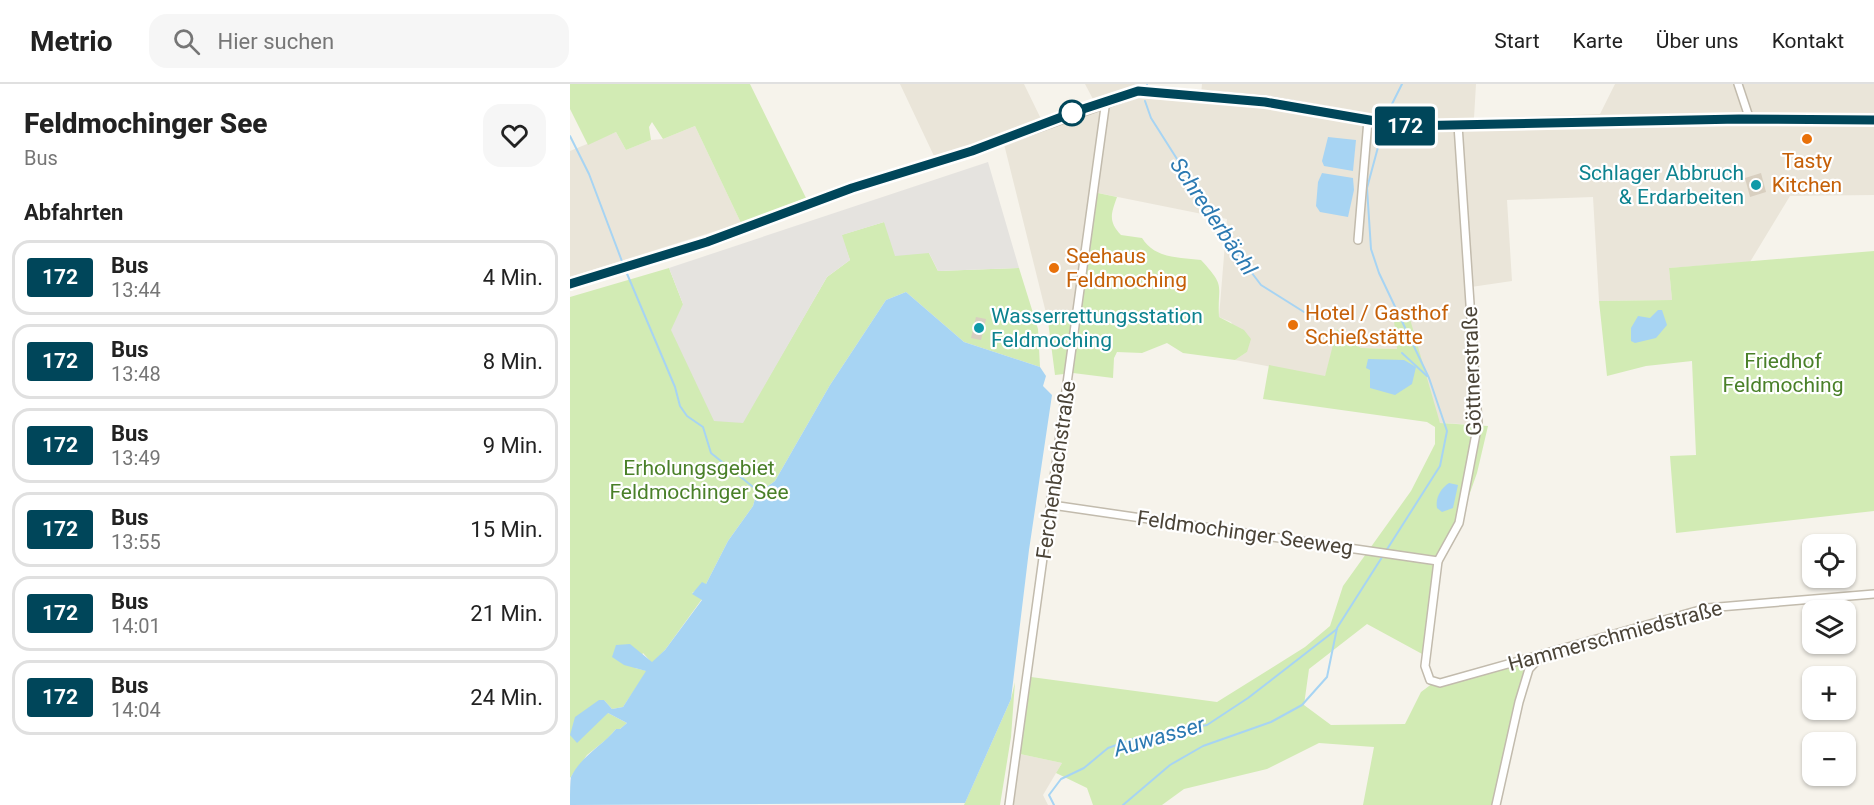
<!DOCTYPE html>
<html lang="de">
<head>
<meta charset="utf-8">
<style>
  body { margin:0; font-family:Roboto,sans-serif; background:#f6f6f6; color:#222; height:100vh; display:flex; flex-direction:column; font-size:22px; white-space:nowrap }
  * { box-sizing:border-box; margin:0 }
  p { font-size:20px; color:#767676 }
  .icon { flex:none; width:33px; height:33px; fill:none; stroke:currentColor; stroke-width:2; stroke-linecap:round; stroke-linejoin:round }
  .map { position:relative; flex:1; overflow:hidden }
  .panel { display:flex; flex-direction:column; background:#fff; width:570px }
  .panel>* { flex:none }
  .badge { padding:0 12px; border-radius:4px; font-size:21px; line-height:39px }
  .controls { position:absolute; left:1232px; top:450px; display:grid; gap:12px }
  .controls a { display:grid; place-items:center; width:54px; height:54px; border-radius:12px; background:#fff; box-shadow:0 2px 4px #0004; font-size:30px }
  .map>.badge { position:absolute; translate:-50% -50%; box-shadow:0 0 0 3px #fff }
  h2 { padding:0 24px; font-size:22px; line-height:54px }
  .round { display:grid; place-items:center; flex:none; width:63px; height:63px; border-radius:18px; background:#f6f6f6 }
  .headline { display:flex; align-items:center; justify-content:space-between; height:102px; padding:0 24px }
  h1 { font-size:28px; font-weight:800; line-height:45px }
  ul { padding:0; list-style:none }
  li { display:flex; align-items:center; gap:18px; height:75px; margin:0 12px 9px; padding:0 12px; border:3px solid #e0e0e0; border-radius:18px }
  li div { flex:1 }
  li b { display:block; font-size:22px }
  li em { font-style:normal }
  li .badge { min-width:66px; font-weight:700; text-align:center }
  header { display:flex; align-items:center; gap:36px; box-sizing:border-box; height:84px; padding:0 30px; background:#fff; border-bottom:2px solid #e0e0e0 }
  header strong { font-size:28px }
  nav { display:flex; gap:33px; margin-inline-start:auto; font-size:21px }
  .search { width:420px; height:54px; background:#f6f6f6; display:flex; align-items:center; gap:15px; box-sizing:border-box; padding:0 21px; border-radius:18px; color:#767676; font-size:22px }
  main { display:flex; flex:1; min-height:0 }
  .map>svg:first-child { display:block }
  .residential { fill:#eae5d9 }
  .green { fill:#d2ebb4 }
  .parking { fill:#e5e3df }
  .water { fill:#a7d4f3 }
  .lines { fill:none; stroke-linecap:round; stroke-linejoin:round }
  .stream { stroke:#a7d4f3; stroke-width:2 }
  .building { fill:#d8cfc0 }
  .minor-casing { stroke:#c2bbad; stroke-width:10 }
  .tertiary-casing { stroke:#c2bbad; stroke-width:12 }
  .minor { stroke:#fff; stroke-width:7 }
  .tertiary { stroke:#fff; stroke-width:9 }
  .line-casing { stroke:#fff; stroke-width:14 }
  .line { stroke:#00465a; stroke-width:9 }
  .stop-dot { fill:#fff; stroke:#00465a; stroke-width:3 }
  .food-dot { fill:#e8710a; stroke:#fff; stroke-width:2 }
  .culture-dot { fill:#0f9aa8; stroke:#fff; stroke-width:2 }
  .labels { text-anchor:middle; stroke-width:4.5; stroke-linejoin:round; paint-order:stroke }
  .food-label { font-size:21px; fill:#c56008; stroke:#fff; text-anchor:start }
  .culture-label { font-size:21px; fill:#0d838f; stroke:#fff; text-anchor:end }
  .park-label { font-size:21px; fill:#4a8029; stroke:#fff }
  .street-label { font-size:21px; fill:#4b4438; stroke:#fff }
  .water-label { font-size:22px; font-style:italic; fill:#2c7ab2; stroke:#fff }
</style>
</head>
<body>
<header>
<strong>Metrio</strong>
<div class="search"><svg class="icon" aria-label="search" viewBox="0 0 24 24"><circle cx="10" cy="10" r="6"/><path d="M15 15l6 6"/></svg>Hier suchen</div>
<nav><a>Start</a><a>Karte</a><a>Über uns</a><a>Kontakt</a></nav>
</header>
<main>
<section class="panel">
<div class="headline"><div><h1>Feldmochinger See</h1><p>Bus</p></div><a class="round"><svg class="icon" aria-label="heart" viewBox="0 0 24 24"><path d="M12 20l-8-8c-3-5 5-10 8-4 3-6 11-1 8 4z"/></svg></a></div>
<h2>Abfahrten</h2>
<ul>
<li><span class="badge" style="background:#00465a;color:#fff">172</span><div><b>Bus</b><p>13:44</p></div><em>4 Min.</em></li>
<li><span class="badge" style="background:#00465a;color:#fff">172</span><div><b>Bus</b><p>13:48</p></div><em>8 Min.</em></li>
<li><span class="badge" style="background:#00465a;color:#fff">172</span><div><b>Bus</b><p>13:49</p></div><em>9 Min.</em></li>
<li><span class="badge" style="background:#00465a;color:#fff">172</span><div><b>Bus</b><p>13:55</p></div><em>15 Min.</em></li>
<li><span class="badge" style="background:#00465a;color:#fff">172</span><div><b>Bus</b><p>14:01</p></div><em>21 Min.</em></li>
<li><span class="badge" style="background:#00465a;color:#fff">172</span><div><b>Bus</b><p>14:04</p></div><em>24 Min.</em></li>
</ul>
</section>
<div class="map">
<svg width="1304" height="721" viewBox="0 0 1304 721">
  <rect width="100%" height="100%" fill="#f6f3eb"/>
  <!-- residential -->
  <g class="residential">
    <polygon points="330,0 454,0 472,37 524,17 515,0 569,0 568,6 631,10 632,0 906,0 904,34 1030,30 1045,0 1304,0 1304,111 1220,112 1180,178 1099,184 1102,216 1029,217 1023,113 937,116 942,197 901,203 912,341 870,339 827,265 791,264 768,245 755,293 665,276 677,268 661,238 649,233 657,135 523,108 505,236 478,237 432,52 364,72"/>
    <polygon points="125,42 171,139 0,193 0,67 46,48 56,66 81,56 93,55"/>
    <polygon points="450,670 492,679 473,711 478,721 443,721"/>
  </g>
  <!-- green -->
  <g class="green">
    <polygon points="0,0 180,0 236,114 171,139 125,42 93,55 82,38 79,43 81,56 56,66 46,48 18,61 0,25"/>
    <path d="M523,108l24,5c-6,17 -9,24 4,38l21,3c13,21 37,19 59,22 26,28 16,24 18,57l25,13 7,9 -4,13 -12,8 -52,-7 -16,-10 -25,10 -25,-1 -3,6 -1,20 -40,-5 -18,2 -7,-54 27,-1z"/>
    <polygon points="314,138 359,169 368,187 449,184 468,245 470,283 394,258 336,208 316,216 260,301 205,397 186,411 183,422 158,457 136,500 122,509 132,515 95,566 82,579 73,569 65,584 77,587 53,623 42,625 34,616 38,629 57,639 50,645 46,645 37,655 17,671 0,694 0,213 99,184 113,220 172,339 257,193 280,176 271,151"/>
    <polygon points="1304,167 1304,427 1106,449 1100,372 1126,371 1122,277 1076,282 1037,292 1029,217 1102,216 1099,184"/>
    <polygon points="840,235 870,339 918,342 907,389 890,437 867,476 854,571 797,540 739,585 734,621 761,641 835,640 851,608 863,599 951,580 954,586 944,620 922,721 793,721 804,663 749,659 697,685 614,705 592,721 523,721 517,704 486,689 492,679 450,670 461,593 647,618 735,563 760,542 773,502 841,407 865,360 865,343 857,338 693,315 699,281 755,292 767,245 791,264 827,265 824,237"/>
    <polygon points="445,598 441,653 430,721 394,721 441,615"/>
  </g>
  <!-- parking -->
  <polygon class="parking" points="418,78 449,184 368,187 359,169 325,172 314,138 272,151 280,176 257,193 173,339 144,337 101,246 113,220 99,184"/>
  <!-- water -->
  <g class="water">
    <polygon points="758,53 786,56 783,87 754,82 752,77"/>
    <polygon points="752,89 783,94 784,106 778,133 750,128 746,122 748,98"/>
    <path d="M336,208l58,50 76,25 6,9 -3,10 9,9 -23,155 -18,149 -46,104 -395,2c0,-8 0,-21 1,-28 10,-21 31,-31 45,-48h4l7,-6 -19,-10 -31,30 -7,-8 5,-18 24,-17h5l8,9 11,-2 23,-36 -22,-6 -12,-8 4,-12 14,-1 22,18 13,-12 37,-50 -10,-6 10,-12 4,2 22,-43 25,-35 3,-11 19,-14 55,-96 56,-85z"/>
    <polygon points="1088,226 1092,226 1097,241 1086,254 1065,259 1061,257 1061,244 1068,232 1080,234"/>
    <polygon points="798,275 834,276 846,283 842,300 825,311 800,304 800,286 796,284"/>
    <path d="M879,399l9,2 -5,23 -11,4 -5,-4c-2,-10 4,-20 12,-25z"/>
  </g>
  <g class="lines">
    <!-- stream -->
    <g class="stream">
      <polyline points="577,1 577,0"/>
      <polyline points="575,17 581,34 666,168 691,201 734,228"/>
      <polyline points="816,32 832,0"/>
      <polyline points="0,52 19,90 53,180"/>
      <polyline points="55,185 105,303 110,322 117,332 133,343 141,369 188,407"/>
      <polyline points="832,269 857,292"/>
      <polyline points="484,721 479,711 491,695 514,684 538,664 563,655 637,641 678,614 767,545"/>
      <polyline points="553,721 600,681 633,662 701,638 732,621 757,593 767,544 870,382 877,347 859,294 809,189 801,165 797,104 811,52"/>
    </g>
  </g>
  <!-- building -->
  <g class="building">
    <polygon points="1191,89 1196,108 1180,113 1175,94"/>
    <polygon points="406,233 416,235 411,256 401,254"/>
  </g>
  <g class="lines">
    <defs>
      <g id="minor">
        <polyline points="1168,0 1180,36"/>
        <polyline points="888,41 908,339 889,439 868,477 855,582 860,596 870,599 1137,524 1304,510"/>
        <polyline points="788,156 798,36"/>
        <polyline points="482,421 868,477"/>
        <polyline points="439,721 536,16"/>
        <polyline points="926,721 949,618 959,585 972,571"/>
      </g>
      <polyline id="tertiary" points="0,200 137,158 282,104 387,72 569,7 695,17 833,42 1169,35 1304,36"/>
    </defs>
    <!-- minor casing -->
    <use href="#minor" class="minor-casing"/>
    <!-- tertiary casing -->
    <use href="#tertiary" class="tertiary-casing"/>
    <!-- minor -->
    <use href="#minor" class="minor"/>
    <!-- tertiary -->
    <use href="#tertiary" class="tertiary"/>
  </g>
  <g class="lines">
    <defs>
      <polyline id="line" points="0,200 137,158 282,104 402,67 510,26 568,7 695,18 834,42 1169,35 1304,36"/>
    </defs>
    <!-- line casing -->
    <use href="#line" class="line-casing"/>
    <!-- line -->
    <use href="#line" class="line"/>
  </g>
  <!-- markers -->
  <circle class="stop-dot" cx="502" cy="29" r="12"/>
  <g class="food-dot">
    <circle cx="1237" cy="55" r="6"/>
    <circle cx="484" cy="184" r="6"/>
    <circle cx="723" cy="241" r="6"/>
  </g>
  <g class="culture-dot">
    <circle cx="1186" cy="101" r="6"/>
    <circle cx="409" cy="244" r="6"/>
  </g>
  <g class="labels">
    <!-- food labels -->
    <g class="food-label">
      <text x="1237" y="84" text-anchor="middle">Tasty<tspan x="1237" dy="24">Kitchen</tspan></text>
      <text x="496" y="179">Seehaus<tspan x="496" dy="24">Feldmoching</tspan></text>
      <text x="735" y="236">Hotel / Gasthof<tspan x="735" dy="24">Schießstätte</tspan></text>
    </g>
    <!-- culture labels -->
    <g class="culture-label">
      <text x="1174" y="96">Schlager Abbruch<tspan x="1174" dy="24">&amp; Erdarbeiten</tspan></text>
      <text x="421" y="239" text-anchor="start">Wasserrettungsstation<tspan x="421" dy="24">Feldmoching</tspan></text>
    </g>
    <!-- park labels -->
    <g class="park-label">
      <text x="1213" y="284">Friedhof<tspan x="1213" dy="24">Feldmoching</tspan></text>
      <text x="129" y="391">Erholungsgebiet<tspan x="129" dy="24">Feldmochinger See</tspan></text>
    </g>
    <!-- street labels -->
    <g class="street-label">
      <text transform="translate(902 287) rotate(-92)" y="7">Göttnerstraße</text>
      <text transform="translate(486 386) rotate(-82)" y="7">Ferchenbachstraße</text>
      <text transform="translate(675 449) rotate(8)" y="7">Feldmochinger Seeweg</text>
      <text transform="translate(1045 552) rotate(-15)" y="7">Hammerschmiedstraße</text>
    </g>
    <!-- water labels -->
    <g class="water-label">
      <text transform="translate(644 132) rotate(56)" y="8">Schrederbächl</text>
      <text transform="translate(589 652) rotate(-16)" y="8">Auwasser</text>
    </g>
  </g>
</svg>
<div class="controls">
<a><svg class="icon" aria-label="locate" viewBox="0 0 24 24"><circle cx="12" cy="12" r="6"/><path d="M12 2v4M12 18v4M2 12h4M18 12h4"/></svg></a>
<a><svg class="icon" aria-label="layers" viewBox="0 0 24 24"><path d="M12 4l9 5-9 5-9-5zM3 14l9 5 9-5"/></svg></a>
<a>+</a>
<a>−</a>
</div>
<b class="badge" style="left:835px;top:42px;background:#00465a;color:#fff">172</b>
</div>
</main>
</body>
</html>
